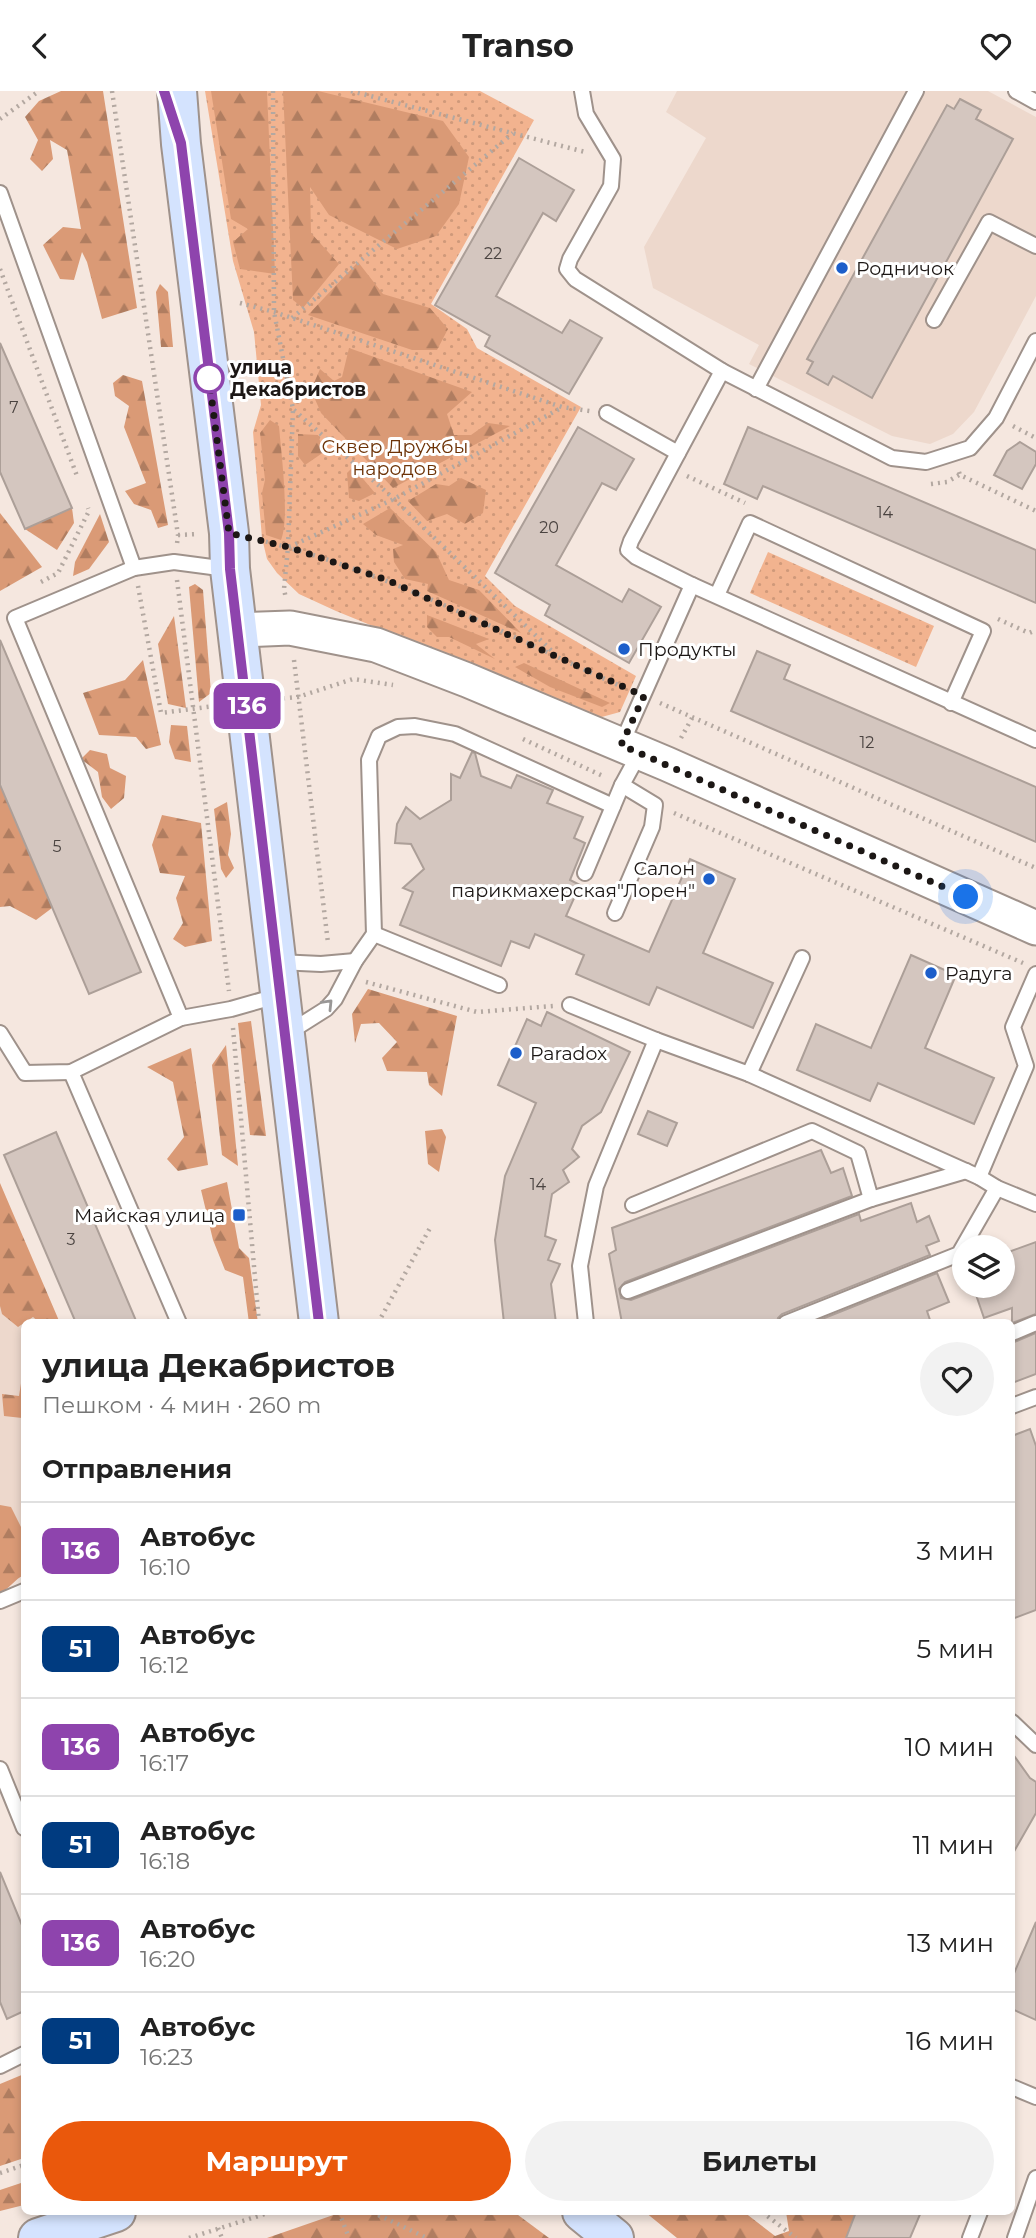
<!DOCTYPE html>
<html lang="ru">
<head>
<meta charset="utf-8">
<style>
  body { margin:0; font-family:Montserrat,sans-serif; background:#f2f2f2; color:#222; height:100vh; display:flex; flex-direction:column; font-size:26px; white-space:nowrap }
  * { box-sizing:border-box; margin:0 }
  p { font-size:23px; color:#767676 }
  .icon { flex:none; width:38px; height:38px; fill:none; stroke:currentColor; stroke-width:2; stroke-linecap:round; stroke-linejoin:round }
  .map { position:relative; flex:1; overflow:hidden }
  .side { position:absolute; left:21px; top:1228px; width:994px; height:896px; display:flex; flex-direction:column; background:#fff; border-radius:10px; box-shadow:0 4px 10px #0003 }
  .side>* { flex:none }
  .badge { padding:0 14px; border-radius:10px; font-size:24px; line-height:46px }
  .tools { position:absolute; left:952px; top:1144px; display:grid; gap:14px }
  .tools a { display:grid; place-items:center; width:63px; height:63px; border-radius:50%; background:#fff; box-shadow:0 4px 10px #0003; font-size:35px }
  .you { position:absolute; width:35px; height:35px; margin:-18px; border:5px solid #fff; border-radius:50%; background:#1a73e8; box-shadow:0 0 0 10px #1a73e833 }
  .map>.badge { position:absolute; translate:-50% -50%; box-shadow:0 0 0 4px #fff }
  h2 { padding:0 21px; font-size:26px; line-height:63px }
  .round { display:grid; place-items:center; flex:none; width:74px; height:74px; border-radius:37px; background:#f2f2f2 }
  .headline { display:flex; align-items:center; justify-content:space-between; height:119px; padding:0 21px }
  h1 { font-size:33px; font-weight:700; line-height:52px }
  .cta { display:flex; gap:14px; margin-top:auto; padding:14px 21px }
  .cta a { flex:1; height:80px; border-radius:42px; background:#ea580c; color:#fff; font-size:28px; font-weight:700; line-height:80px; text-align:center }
  .cta a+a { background:#f2f2f2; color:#222 }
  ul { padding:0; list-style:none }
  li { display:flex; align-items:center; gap:21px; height:98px; padding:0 21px; border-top:2px solid #e0e0e0 }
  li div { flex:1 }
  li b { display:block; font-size:26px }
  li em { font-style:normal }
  li .badge { min-width:77px; font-weight:700; text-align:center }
  header { display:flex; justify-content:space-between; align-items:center; height:91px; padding:0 21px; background:#fff; font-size:32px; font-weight:700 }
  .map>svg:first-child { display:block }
  .built { fill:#edd8cc }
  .grass { fill:url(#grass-dots) }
  .forest { fill:url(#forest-firs) }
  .building { fill:#d4c6bf; stroke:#ac9f98; stroke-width:2 }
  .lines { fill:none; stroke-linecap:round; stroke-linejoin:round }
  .service-casing { stroke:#9f928b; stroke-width:18 }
  .tertiary-casing { stroke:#9f928b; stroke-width:37 }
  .secondary-casing { stroke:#9f928b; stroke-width:42 }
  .path { stroke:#b3a8a1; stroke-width:4.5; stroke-dasharray:2 5; stroke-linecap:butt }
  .service { stroke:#fff; stroke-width:14 }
  .tertiary { stroke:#fff; stroke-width:33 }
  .secondary { stroke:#d4e3fe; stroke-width:38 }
  .oneway { stroke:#999796 }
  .line-casing { stroke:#fff; stroke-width:16 }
  .line { stroke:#8e44ad; stroke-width:10 }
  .walk { stroke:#1c1715; stroke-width:7; stroke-dasharray:0 12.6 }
  .poi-dot { fill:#1c5eca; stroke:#fff; stroke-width:2.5 }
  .stop-dot { fill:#fff; stroke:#8e44ad; stroke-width:3.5 }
  .labels { text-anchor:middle; stroke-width:6; stroke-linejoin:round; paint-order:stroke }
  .number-label { font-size:16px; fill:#4a4340 }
  .poi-label { font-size:19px; fill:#1c1715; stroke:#fff; text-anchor:start }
  .stop-label { font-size:19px; font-weight:bold; fill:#1c1715; stroke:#fff; text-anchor:start }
  .park-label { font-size:19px; fill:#6d3307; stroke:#fff }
</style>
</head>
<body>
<header><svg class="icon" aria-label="back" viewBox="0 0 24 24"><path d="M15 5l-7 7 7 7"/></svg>Transo<svg class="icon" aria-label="heart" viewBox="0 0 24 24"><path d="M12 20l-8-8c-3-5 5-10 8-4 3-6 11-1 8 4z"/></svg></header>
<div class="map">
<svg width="1036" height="2147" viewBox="0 0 1036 2147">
  <defs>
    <pattern id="grass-dots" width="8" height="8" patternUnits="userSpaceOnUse" patternTransform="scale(1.75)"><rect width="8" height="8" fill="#f2b38f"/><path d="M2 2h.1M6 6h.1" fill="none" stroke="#cf997a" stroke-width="1.8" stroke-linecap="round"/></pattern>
    <pattern id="forest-firs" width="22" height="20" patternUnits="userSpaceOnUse" patternTransform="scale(1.75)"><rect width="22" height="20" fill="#da9a76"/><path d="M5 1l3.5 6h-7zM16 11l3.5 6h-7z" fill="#b07d60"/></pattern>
  </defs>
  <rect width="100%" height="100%" fill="#f5e7df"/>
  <!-- built -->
  <g class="built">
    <polygon points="677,0 988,0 1036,26 1036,205 974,321 953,343 930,353 892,345 749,273 759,254 653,197 644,156 706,47 666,21"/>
    <polygon points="0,1115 49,1232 24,1232 24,1484 0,1495"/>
  </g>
  <!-- grass -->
  <g class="grass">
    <polygon points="205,0 480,0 534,29 431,213 467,238 477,257 581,316 485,485 515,515 636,585 620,621 598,627 336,520 299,503 277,482 267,468 262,447 253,341 261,314 254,241 233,170"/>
    <polygon points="768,461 934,535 916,576 750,502"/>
  </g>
  <!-- forest -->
  <g class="forest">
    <polygon points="61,0 103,0 137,217 102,228 87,171 82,161 74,189 60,188 43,154 63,136 81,138 67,59 50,49 53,68 42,80 30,68 38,49 25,26 39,10"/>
    <polygon points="211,0 267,0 275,183 240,178 233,151 248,138 231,128"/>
    <polygon points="283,0 318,0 443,30 469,66 459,113 436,145 397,158 329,124 310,96 311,142 339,173 303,217 293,209"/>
    <polygon points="358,171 383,203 430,217 448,238 437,259 412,259 308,224"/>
    <polygon points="160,193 168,201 173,256 161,256 156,201"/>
    <polygon points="349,257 472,301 447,323 454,344 471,344 488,332 510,335 393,397 321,322 311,299 320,278 334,290 342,286"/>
    <polygon points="123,284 142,290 168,434 158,437 151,419 134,413 125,400 146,392 124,336 129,315 115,305 113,292"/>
    <path d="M270,329l9,6c2,25 11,93 2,114l-15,-5 -4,-42 3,-13 -5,-47z"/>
    <polygon points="298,343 318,344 324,361 305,374 298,365"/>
    <polygon points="353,376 375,402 359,410 349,407 347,382"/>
    <polygon points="461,387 486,399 483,422 465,433 447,423 427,430 408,410 436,393 449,395"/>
    <polygon points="72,417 74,432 57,459 25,438"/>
    <polygon points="390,417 436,461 449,489 479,499 521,542 427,500 428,493 405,488 394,471 393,458 403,454 376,444 363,433"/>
    <polygon points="0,422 42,476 0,500"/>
    <polygon points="100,423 109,451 89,478 73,485 75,471"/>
    <polygon points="195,493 203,499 211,602 199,611 189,496"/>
    <polygon points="427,524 489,548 476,553 495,568 449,546 437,546 427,536"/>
    <polygon points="174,525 186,617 168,613 158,553"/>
    <polygon points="143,569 161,654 146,658 136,646 99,644 83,602 125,589"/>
    <polygon points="524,572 610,612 602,616 550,596 515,576"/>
    <polygon points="171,634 187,635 191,671 175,668 169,651"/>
    <polygon points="90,659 107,663 110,677 126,685 124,707 111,718 102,706 98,681 81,668"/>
    <polygon points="0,694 52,817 36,829 10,815 0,816"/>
    <polygon points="227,711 231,743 228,764 234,777 226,787 221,778 214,718"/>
    <polygon points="162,724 201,732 212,850 185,856 173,848 183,832 176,807 185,785 160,782 152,754"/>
    <polygon points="368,898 457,925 442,1005 429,994 427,981 387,980 382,967 397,951 379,932 361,933 355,952 352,923"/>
    <polygon points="251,930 266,1045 250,1044 238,932"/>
    <polygon points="226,954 238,1075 222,1064 212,974"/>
    <polygon points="191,957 208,1074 178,1080 167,1068 184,1046 173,991 147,976"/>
    <polygon points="442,1038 446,1046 439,1081 428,1073 425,1040"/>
    <polygon points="227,1091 239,1157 249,1167 258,1232 249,1232 243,1186 225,1179 213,1149 201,1099"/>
    <polygon points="0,1092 60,1232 40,1232 33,1226 18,1236 2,1223 0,1215"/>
    <polygon points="24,1285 24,1322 22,1327 4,1325 2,1303 19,1305 22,1286"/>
    <path d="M0,1414l11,2 13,26v42c-9,4 -14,13 -24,18z"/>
    <polygon points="24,1983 24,2067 0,2075 0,1993"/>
    <polygon points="24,2091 24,2114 0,2120 0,2099"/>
    <polygon points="342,2121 514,2121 549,2147 267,2147"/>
    <polygon points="645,2121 744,2121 775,2145 789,2140 786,2121 856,2121 846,2147 677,2147"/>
  </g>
  <!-- building -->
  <g class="building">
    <polygon points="960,8 981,19 976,28 1013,48 872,307 833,285 828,294 807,282 813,271 807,268 947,14 954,18"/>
    <polygon points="519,67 574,99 556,130 543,122 496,205 562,242 570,229 602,247 569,303 485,255 490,245 435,214"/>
    <polygon points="0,252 72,417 25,438 0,381"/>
    <polygon points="578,336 634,368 616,399 602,392 556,474 622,511 629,498 661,516 629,572 545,524 550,514 495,482"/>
    <polygon points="748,336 1036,459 1036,512 763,395 757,408 724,393"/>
    <polygon points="1020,351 1036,361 1036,373 1022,398 994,384 1007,360"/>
    <polygon points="0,549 141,881 89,903 0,694"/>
    <polygon points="757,560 790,574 784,588 1036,696 1036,751 731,620"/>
    <polygon points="472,661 475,662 481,685 511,697 517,684 553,699 547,712 583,726 574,747 585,752 570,789 580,794 566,825 649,861 690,768 735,788 703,862 773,892 753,937 657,896 649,914 576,883 584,864 535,843 529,857 511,850 501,875 400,834 413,801 403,797 424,778 411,753 395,752 397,733 406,716 420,728 451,709 451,683 460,687"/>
    <polygon points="911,864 956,884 925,957 994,987 974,1033 878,992 870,1010 797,979 816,933 871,957"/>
    <polygon points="547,921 630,961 601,1021 582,1035 572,1058 579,1066 563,1079 569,1091 552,1103 545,1145 556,1149 548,1169 560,1173 551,1193 556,1232 504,1232 495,1149 505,1085 536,1012 498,994 527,928 541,935"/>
    <polygon points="648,1020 677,1032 667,1055 638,1043"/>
    <polygon points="56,1041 137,1232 76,1232 4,1064"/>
    <polygon points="821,1059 831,1082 843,1077 852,1105 625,1191 619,1198 621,1207 631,1209 859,1123 861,1130 911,1112 917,1131 929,1125 939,1150 926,1155 930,1164 782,1223 778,1227 777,1232 622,1232 609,1163 616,1159 612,1137"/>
    <polygon points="1036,1151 1036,1223 1012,1232 1012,1217 984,1227 973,1195 1003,1195 1003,1163"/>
    <polygon points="937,1182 949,1211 927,1220 931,1232 812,1232"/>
    <polygon points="1036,1242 1036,1283 1012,1292 1012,1252"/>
    <polygon points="1030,1338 1036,1355 1036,1519 1012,1528 1012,1345"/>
    <polygon points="1012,1662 1030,1687 1036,1691 1036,1722 1012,1764"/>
    <polygon points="0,1781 24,1839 24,1920 7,1928 0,1911"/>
    <polygon points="1036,1831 1036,1929 1012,1918 1012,1887"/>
    <polygon points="856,2121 921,2121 910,2147 846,2147"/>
  </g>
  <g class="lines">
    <defs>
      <g id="service">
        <polyline points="582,0 586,23 613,68 611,95 570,168 567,178 575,188 722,280 892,367 926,371 970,357 996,327 1036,250"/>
        <polyline points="1016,0 1036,11"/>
        <polyline points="0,102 134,477"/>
        <polyline points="934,229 989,131 1036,155"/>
        <polyline points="722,280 631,450 628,459 636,466 692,494 1036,649"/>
        <polyline points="756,298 916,0"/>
        <polyline points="607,322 678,362"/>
        <polyline points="717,504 750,432 983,540 951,612"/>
        <polyline points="621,654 692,494"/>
        <polyline points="585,782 622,694 640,661"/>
        <polyline points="615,822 652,736 655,714 622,694"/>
        <polyline points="374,843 499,894"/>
        <polyline points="278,871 321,873 355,870"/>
        <polyline points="570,914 656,949 749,983 979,1086 997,1097 1036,1113"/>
        <polyline points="181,927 15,527 134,477 174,471 227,478"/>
        <polyline points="0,942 25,982 71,981 181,927 231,918 280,904"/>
        <polyline points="288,942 326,918 335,908 355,870 374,843 369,669 379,645 398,636 415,635 455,643 613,715"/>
        <polyline points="71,981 179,1232"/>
        <polyline points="749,983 802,867"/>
        <polyline points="979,1086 1026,975 1013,936 1036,883"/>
        <polyline points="633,1114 812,1040 858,1062 871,1108"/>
        <polyline points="628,1200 871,1108 966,1080"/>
        <polyline points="586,1232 580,1175 596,1095 656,949"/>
        <polyline points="786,1232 959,1163 997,1097"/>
        <polyline points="1012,1242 1036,1232"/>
        <polyline points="1012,1315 1036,1306"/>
        <polyline points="0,1510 24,1500"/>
        <polyline points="1012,1631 1036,1654"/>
        <polyline points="0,1678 24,1737"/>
        <polyline points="0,1975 24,1963"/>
        <polyline points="1012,1996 1036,2006"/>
        <polyline points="970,2147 980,2121"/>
        <polyline points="1015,2147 1036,2087"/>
      </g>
      <polyline id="tertiary" points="238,539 290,537 376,554 467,589 667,673 1036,837"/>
      <g id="secondary">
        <polyline points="177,0 181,53 229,442 230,478 319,1232"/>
        <polyline points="582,2121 614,2147"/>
        <polyline points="38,2147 116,2121"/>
      </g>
    </defs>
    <!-- service casing -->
    <use href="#service" class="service-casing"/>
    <!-- tertiary casing -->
    <use href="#tertiary" class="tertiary-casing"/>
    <!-- secondary casing -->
    <use href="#secondary" class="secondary-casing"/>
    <!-- path -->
    <g class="path">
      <polyline points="112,0 178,444 177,453"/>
      <polyline points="273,0 274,221 293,318 288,456 284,498 286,508"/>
      <polyline points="351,0 585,61"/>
      <polyline points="0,28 39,0"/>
      <polyline points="0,178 77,385"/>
      <polyline points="240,212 274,221 562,316 590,320"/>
      <polyline points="292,227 513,42"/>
      <polyline points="294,319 394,408 556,564"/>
      <polyline points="1013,335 1036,347"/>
      <polyline points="959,381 960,384 1036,420"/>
      <polyline points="687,385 745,412"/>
      <polyline points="931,393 947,391 959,384"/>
      <polyline points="178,444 198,443"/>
      <path d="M259,449c129,31 247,95 368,149"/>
      <polyline points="289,456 394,408 561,317"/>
      <polyline points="177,489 229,900"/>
      <polyline points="41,491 58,482 89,420 88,417"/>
      <polyline points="138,495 161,622 215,615"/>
      <polyline points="998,528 1029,542 1036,539"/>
      <polyline points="294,569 328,852"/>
      <polyline points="276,608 298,606 353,588 393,594"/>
      <polyline points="660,612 1036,777"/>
      <polyline points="681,647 692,627"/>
      <polyline points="523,648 605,686"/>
      <polyline points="674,722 1023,872"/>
      <polyline points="366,891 477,921 553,915"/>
      <polyline points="233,937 259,1232"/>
      <polyline points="378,1232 430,1137"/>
      <polyline points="0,2082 24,2074"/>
      <polyline points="339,2121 349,2147"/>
      <polyline points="372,2121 427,2147"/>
      <polyline points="762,2121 796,2147"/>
      <polyline points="218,2137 222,2147"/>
      <polyline points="189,2147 271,2121"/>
    </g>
    <!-- service -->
    <use href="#service" class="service"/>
    <!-- tertiary -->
    <use href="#tertiary" class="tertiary"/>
    <!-- secondary -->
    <use href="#secondary" class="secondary"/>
  </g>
  <!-- one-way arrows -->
  <defs><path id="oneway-chevron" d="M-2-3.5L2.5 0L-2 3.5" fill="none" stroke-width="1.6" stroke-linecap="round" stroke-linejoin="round" transform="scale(1.75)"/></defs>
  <use class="oneway" href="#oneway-chevron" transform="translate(328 913) rotate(-46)"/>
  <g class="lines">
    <defs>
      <polyline id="line" points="164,0 181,52 229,442 230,478 319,1232"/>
    </defs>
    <!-- line casing -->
    <use href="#line" class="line-casing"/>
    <!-- line -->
    <use href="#line" class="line"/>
    <!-- walk -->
    <polyline class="walk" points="209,287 229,442 288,456 387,489 644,605 621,654 966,806"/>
  </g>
  <!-- markers -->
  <g class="poi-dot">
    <circle cx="842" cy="177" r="7"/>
    <circle cx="624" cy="558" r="7"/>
    <circle cx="709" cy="788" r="7"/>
    <circle cx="931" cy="882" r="7"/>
    <circle cx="516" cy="962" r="7"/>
    <rect x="232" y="1117" width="14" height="14" rx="3.5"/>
  </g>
  <circle class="stop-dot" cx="209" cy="287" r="14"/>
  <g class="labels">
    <!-- number labels -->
    <g class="number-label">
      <text x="493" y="168">22</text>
      <text x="14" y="322">7</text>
      <text x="885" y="427">14</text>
      <text x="549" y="442">20</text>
      <text x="867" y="657">12</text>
      <text x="57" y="761">5</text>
      <text x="538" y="1099">14</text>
      <text x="71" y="1154">3</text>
    </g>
    <!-- poi labels -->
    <g class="poi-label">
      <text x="856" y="184">Родничок</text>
      <text x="638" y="565">Продукты</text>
      <text x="695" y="784" text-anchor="end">Салон<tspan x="695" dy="22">парикмахерская"Лорен"</tspan></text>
      <text x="945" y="889">Радуга</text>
      <text x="530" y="969">Paradox</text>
      <text x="225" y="1131" text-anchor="end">Майская улица</text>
    </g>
    <!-- stop labels -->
    <g class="stop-label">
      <text x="230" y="283">улица<tspan x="230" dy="22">Декабристов</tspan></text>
    </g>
    <!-- park labels -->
    <g class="park-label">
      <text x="395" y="362">Сквер Дружбы<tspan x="395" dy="22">народов</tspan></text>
    </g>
  </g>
</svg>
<div class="tools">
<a><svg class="icon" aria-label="layers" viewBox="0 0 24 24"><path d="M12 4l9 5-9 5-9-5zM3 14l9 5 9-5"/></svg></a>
</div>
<div class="you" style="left:966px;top:806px"></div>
<b class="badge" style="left:247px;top:615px;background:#8e44ad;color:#fff">136</b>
<section class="side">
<div class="headline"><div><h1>улица Декабристов</h1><p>Пешком · 4 мин · 260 m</p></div><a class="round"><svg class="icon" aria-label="heart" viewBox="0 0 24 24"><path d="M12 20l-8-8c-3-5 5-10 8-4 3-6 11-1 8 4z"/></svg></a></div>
<h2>Отправления</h2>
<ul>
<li><span class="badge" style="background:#8e44ad;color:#fff">136</span><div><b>Автобус</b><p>16:10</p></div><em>3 мин</em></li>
<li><span class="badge" style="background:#003b80;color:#fff">51</span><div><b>Автобус</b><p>16:12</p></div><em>5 мин</em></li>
<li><span class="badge" style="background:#8e44ad;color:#fff">136</span><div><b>Автобус</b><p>16:17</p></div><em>10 мин</em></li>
<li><span class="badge" style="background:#003b80;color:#fff">51</span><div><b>Автобус</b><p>16:18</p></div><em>11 мин</em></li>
<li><span class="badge" style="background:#8e44ad;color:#fff">136</span><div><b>Автобус</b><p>16:20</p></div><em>13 мин</em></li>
<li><span class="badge" style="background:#003b80;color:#fff">51</span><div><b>Автобус</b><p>16:23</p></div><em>16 мин</em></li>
</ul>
<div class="cta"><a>Маршрут</a><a>Билеты</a></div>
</section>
</div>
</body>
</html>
